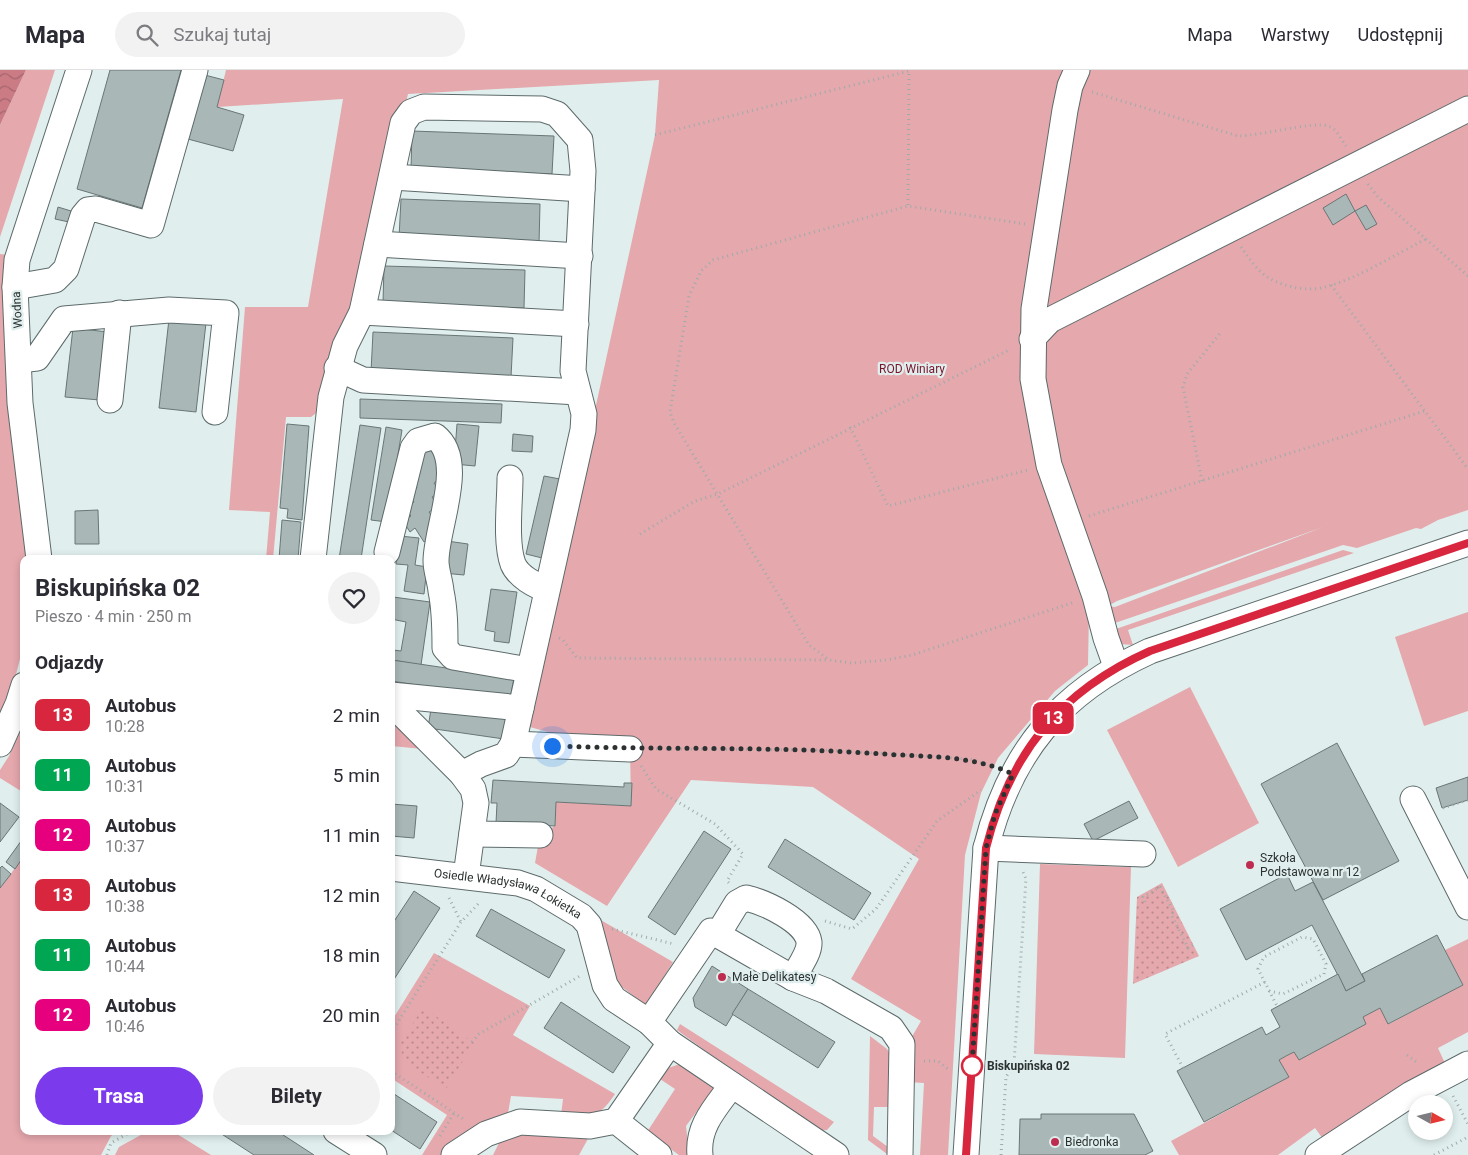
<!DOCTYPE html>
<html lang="pl">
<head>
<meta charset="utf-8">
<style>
  body { margin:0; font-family:Roboto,sans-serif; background:#f2f2f3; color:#2b2b33; height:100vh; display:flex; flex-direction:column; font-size:19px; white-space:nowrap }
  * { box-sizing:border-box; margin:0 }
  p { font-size:16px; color:#7c7c81 }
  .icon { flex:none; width:28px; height:28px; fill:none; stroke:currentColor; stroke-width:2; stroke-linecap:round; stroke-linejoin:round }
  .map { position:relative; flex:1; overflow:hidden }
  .panel { position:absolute; left:20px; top:485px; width:375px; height:580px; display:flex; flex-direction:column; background:#fff; border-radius:10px; box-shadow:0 2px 8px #0003 }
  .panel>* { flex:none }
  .badge { padding:0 10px; border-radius:8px; font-size:18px; line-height:32px }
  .needle { width:32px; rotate:98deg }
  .fabs { position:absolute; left:1408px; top:1025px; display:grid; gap:10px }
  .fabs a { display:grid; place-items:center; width:45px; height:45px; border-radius:50%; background:#fff; box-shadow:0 2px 8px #0003; font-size:25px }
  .you { position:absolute; width:25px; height:25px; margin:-12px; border:4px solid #fff; border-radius:50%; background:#1a73e8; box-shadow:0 0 0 8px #1a73e833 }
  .map>.badge { position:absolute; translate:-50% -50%; box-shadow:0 0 0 2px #fff }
  h2 { padding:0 15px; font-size:19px; line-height:45px }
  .round { display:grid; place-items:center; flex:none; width:52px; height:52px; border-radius:26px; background:#f2f2f3 }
  .summary { display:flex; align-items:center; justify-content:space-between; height:85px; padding:0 15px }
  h1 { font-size:24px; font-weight:700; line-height:38px }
  .button { display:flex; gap:10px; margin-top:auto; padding:10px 15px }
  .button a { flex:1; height:58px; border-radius:30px; background:#7c3aed; color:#fff; font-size:20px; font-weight:700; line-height:58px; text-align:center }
  .button a+a { background:#f2f2f3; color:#2b2b33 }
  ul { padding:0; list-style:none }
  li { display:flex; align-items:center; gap:15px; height:60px; padding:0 15px }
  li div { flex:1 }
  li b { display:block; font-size:19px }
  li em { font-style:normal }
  li .badge { min-width:55px; font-weight:700; text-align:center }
  header { display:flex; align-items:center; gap:30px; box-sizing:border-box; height:70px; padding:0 25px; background:#fff; border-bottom:1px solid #e1e1e2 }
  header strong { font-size:24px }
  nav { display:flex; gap:28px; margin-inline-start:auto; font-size:18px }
  .search { width:350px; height:45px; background:#f2f2f3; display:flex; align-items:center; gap:12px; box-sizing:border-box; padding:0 18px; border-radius:28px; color:#7c7c81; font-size:19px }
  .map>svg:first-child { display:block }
  .green { fill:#e5a8ad; fill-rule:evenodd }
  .park { fill:url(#park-dots) }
  .water { fill:url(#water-waves) }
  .building { fill:#a9b7b7; stroke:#697675 }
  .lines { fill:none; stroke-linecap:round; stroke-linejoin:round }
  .minor-casing { stroke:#5d6a6a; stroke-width:27 }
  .path { stroke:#9fabaa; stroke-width:3; stroke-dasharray:1 4; stroke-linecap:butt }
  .minor { stroke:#fff; stroke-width:25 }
  .line-casing { stroke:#fff; stroke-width:11 }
  .line { stroke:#d7263d; stroke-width:8 }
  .walk { stroke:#2c3231; stroke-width:5; stroke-dasharray:0 9 }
  .poi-dot { fill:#be2d4f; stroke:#e0efee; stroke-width:2 }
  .stop-dot { fill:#fff; stroke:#d7263d; stroke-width:2.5 }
  .labels { text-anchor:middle; stroke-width:4.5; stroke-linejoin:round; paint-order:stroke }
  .street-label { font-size:12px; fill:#2c3231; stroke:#e0efee }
  .park-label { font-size:12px; fill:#77152d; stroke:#e0efee }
  .poi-label { font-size:12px; fill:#2c3231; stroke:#e0efee; text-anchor:start }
  .stop-label { font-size:12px; font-weight:bold; fill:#2c3231; stroke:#e0efee; text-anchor:start }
</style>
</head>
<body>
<header>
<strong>Mapa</strong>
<div class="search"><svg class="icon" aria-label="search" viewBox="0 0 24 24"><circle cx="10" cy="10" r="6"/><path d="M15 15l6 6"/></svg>Szukaj tutaj</div>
<nav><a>Mapa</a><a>Warstwy</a><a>Udostępnij</a></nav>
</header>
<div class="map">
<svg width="1468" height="1085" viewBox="0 0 1468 1085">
  <defs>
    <pattern id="park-dots" width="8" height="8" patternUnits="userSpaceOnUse" patternTransform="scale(1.25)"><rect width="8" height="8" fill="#e5a8ad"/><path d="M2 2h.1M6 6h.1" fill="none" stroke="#ba898d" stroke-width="1.8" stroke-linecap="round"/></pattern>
    <pattern id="water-waves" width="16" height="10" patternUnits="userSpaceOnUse" patternTransform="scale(1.25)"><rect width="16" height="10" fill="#cb7b84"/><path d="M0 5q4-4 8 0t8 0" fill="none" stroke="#a5656d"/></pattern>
  </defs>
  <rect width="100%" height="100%" fill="#e0efee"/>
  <!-- green -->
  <g class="green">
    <polygon points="26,0 55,0 0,167 0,55"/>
    <path d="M226,0h1242v440l-30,10 -17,9 -5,-1 -59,20 -14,-3 -231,79 -23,-13 -1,54 -33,26 -57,67 -17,35 -16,62 -17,300h-28l4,-72 -16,-1 2,-42 11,-19 -70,-42 68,-120 -106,-72 -122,-7 -84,126 -72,-43 5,-28 15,-9 1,-24 75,4 -1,-57 -56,-10 -48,-13 129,-591 4,-55 -251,14 -52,215 -36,101 -9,7h-25l-13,142h-7l4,-47 -41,-2 16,-203h63l35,-208 -126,8zM1323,457l-208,80 -7,-1 9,-5z"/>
    <polygon points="0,184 9,185 30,489 24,489 24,573 7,640 0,655"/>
    <polygon points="1343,480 1354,483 1128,560 1133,575 1120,574 1113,560"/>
    <polygon points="1468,542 1468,641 1424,656 1395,567"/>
    <polygon points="1190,617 1259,753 1178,797 1107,660"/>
    <polygon points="391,633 423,679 391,676"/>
    <polygon points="24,652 24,723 0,708 0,700 9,686"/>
    <polygon points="24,786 24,1061 119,1061 111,1066 101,1085 0,1085 0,818"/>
    <polygon points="1040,794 1131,797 1125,988 1034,984"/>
    <polygon points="599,849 673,892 646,936 617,913"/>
    <polygon points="1468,869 1468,962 1438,978 1449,1002 1323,1069 1315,1058 1278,1085 1179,1085 1171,1071 1289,1007 1279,990 1294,982 1299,990 1366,954 1363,947 1380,938 1389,954 1463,915 1445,880"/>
    <path d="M434,883l96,53 -17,29 102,59c-18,27 -24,21 -54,21l2,-16 -52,-3 -4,23 -63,36h-22l25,-40 -56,-37v-56z"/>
    <polygon points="680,954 834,1052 827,1060 817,1061 806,1055 677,960"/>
    <polygon points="870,966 887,979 891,986 888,1037 874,1037 873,1066 888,1077 887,1084 868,1070"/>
    <polygon points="680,994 717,1014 686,1056 689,1085 679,1085 647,1062 675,1019 660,1009 668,998"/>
    <polygon points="148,1061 172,1061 211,1085 115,1085 119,1077"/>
    <polygon points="531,1062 589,1067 579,1085 493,1085 501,1069"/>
  </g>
  <!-- park -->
  <g class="park">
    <polygon points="1162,813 1199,886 1133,914 1137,827"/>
    <polygon points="423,937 474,973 446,1019 406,993 399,976"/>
  </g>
  <!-- water -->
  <polygon class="water" points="0,0 26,0 0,55"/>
  <!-- building -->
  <g class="building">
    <polygon points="110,0 181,0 142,138 77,119"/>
    <polygon points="201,4 224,10 217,37 244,45 233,81 184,68"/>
    <polygon points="412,61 554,66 552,104 411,99"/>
    <polygon points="1346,124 1355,141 1333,155 1323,138"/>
    <polygon points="401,129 540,134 539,174 399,168"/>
    <polygon points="1366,135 1377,154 1366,160 1355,141"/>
    <polygon points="58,137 71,141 69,152 55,149"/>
    <polygon points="384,196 525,200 524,238 383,233"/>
    <polygon points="169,249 206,253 196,342 159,338"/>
    <polygon points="73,258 108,262 100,330 65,327"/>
    <polygon points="373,262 513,268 511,307 371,302"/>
    <polygon points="360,329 502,334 501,353 360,348"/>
    <polygon points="287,354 309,356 302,450 287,448 288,439 280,438"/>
    <polygon points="457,354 479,356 475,396 454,394"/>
    <polygon points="360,355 381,358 361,489 339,489"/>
    <polygon points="386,357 402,360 387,452 371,450"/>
    <polygon points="513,364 533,366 532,382 512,381"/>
    <polygon points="431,372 444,392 436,398 442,407 434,413 440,422 432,427 438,436 429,442 435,451 428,456 434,465 424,472 415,458 410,462 403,451 411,446 405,438 414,432 408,423 417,418 412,409 420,404 414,394 423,388 418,380"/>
    <polygon points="544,406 560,409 542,488 526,484"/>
    <polygon points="98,440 99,474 75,474 75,441"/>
    <polygon points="282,450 301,452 298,489 279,489"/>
    <polygon points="400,466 419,468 415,495 427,497 424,524 404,521 408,495 396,494"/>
    <polygon points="447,471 468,474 464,505 443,503"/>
    <polygon points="491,519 517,522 509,573 494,571 495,562 485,560"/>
    <polygon points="393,527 430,532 421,595 392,590 393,580 401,581 406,552 391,549"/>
    <polygon points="391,587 392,590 514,608 510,629 391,611"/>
    <polygon points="431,639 507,649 504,669 428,658"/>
    <polygon points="1337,673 1399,791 1323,830 1261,714"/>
    <polygon points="1468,707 1468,730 1442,738 1436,718"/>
    <polygon points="493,710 624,717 624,713 632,713 631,736 556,732 555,756 496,753 497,733 491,733"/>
    <polygon points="1129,731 1138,748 1093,771 1084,754"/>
    <polygon points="0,733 19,747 0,772"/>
    <polygon points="391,734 417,736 414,768 391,766"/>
    <polygon points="704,761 731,779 675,865 648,847"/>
    <polygon points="24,767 24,786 15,799 6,792"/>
    <polygon points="785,769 871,823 854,850 768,797"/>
    <polygon points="2,796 11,804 0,818 0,798"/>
    <polygon points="1287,804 1295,821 1313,812 1365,911 1346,921 1312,855 1246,890 1220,839"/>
    <polygon points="414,821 440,838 391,914 391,856"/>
    <polygon points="491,839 565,880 549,908 476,866"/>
    <polygon points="1437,865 1463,915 1388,954 1380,938 1363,947 1366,954 1299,990 1294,982 1286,986 1279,990 1289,1007 1204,1052 1177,1001 1262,957 1266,965 1280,957 1271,940 1338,904 1346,921 1365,911 1362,904"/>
    <polygon points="712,896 748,919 726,956 695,937 693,928"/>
    <polygon points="748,919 835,972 818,998 732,944"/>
    <polygon points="561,932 630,977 613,1003 544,958"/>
    <polygon points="391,1022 437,1052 420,1079 391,1060"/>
    <polygon points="1041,1044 1134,1044 1153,1081 1145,1085 1019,1085 1020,1049 1041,1049"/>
    <polygon points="217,1061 277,1061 314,1085 254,1085"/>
  </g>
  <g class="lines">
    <defs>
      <g id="minor">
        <polyline points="1077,0 1070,16 1065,40 1034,239 1033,309 1049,395 1095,526 1106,568 1116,596"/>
        <polyline points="392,107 582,119"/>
        <polyline points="377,174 580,186"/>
        <polyline points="15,217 55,210 66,199 83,146 88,140 96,139 151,155 195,0"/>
        <polyline points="362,242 576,254"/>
        <polyline points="1032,269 1050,250 1468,39"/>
        <polyline points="19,290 37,288 64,249 169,240 226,243 215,342"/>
        <polyline points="337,298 363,310 578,322"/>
        <polyline points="110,330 119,243"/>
        <path d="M510,408c0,24 -5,64 3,86 5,12 22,22 34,25"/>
        <path d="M387,482l26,-104 5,-7 17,-5c32,25 1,91 1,125 0,10 4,19 5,30 4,19 4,38 4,57l8,9 76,13"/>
        <polyline points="39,489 20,333 15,217 17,190 79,0"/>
        <polyline points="313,489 331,327 345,276 362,242 403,53 411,42 424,37 542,39 557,44 580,70 583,101 573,301 584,344 583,360 513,674 506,685 481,694 462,704"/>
        <polyline points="391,625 521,638"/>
        <polyline points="391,633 462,704 473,719 476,733 466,806"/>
        <polyline points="0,674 18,634 24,615"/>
        <polyline points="513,674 630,679"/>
        <polyline points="1413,729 1468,837"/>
        <polyline points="472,764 540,765"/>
        <polyline points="986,778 1143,784"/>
        <path id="s1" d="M391,798l127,15 18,6 45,27 8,9 16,60 9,14 35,23 21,21 166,112"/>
        <path d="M718,864l19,-31 9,-5c18,4 60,23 63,44 1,11 -11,26 -16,36"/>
        <polyline points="649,952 711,861 793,908 826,921 891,958 902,974 900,1085"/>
        <polyline points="616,1051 659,1085"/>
        <polyline points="336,1061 374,1085"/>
        <polyline points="454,1085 486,1064 520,1052 590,1056 616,1051 670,973"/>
        <path d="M700,1085c-3,-29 16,-48 32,-70"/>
        <path d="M966,1085l20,-307c24,-96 74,-156 164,-197l318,-108"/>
        <polyline points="1318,1085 1411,1024 1468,994"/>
      </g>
    </defs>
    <!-- minor casing -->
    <use href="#minor" class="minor-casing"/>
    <!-- path -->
    <g class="path">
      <path d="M1092,22l146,44c21,0 76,-15 90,-10 9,3 13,13 18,20"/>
      <polyline points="655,65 909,1 908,136"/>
      <polyline points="1368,114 1378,127 1468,206"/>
      <polyline points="1025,154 908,136 713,190 701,201 689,226 670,342 674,353 809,575 829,590 852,593 886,590 912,585 1075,532"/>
      <path d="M1241,177c8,11 16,24 28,31 15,9 40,14 56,9 32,-8 71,-33 101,-48"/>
      <polyline points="1331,215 1468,399"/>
      <polyline points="850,357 888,436 1028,400"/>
      <polyline points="1202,411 1183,317 1187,304 1222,261"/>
      <polyline points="1089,446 1425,341"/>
      <polyline points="640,464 695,431 718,424 1011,279"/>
      <polyline points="559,568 563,570 577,588 829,590"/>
      <polyline points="651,679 830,680 970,689 993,696"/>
      <polyline points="641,696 656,719 715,754 743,784 727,811 729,813"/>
      <polyline points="1443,738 1468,730"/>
      <polyline points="449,828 461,852"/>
      <polyline points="1145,832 1143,827 1160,817 1174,842 1171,844 1188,878 1193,875"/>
      <polyline points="825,851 852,859 876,839 937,751 981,720"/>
      <polyline points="612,859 674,874"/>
      <polyline points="1269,921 1283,924 1324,904 1326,894 1313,869 1302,867 1264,887 1258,899 1277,936"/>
      <polyline points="391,963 461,852 480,832"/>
      <polyline points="472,972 479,964 580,906"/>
      <polyline points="1407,985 1419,994"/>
      <polyline points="924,991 938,991 949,1000"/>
      <polyline points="1183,998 1165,964 1265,912"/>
      <polyline points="391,1001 465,1050"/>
      <polyline points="1453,1026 1468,1054"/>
      <polyline points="440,1066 454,1043"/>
      <polyline points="107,1085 111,1073 132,1061"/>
      <polyline points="1001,1085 1006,1007 1014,993 1026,809 1023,802"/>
      <polyline points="1434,1085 1468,1067"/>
    </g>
    <!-- minor -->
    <use href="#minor" class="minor"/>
  </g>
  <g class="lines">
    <defs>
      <path id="line" d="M966,1085l20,-307c24,-95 74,-157 164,-197l318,-108"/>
    </defs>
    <!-- line casing -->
    <use href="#line" class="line-casing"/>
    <!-- line -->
    <use href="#line" class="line"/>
    <!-- walk -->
    <path class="walk" d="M552,676c110,4 221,0 331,8 44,3 89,1 130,20l-18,40 -9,34 -14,218"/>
  </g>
  <!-- markers -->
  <g class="poi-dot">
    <circle cx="1250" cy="795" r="5"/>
    <circle cx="722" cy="907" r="5"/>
    <circle cx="1055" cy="1072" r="5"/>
  </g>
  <circle class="stop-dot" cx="972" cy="996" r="10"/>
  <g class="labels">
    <!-- street labels -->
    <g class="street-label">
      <text transform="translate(17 240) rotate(-93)" y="4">Wodna</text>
      <text dy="4" stroke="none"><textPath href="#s1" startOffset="121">Osiedle Władysława Łokietka</textPath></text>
    </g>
    <!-- park labels -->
    <g class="park-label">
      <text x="912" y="303">ROD Winiary</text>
    </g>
    <!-- poi labels -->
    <g class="poi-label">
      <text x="1260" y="792">Szkoła<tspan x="1260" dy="14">Podstawowa nr 12</tspan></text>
      <text x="732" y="911">Małe Delikatesy</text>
      <text x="1065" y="1076">Biedronka</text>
    </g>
    <!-- stop labels -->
    <g class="stop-label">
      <text x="987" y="1000">Biskupińska 02</text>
    </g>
  </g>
</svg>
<div class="fabs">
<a><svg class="needle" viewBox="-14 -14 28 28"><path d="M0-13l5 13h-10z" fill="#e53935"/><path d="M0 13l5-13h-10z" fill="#7c7c81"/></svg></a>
</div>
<div class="you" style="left:552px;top:676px"></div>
<b class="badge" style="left:1053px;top:648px;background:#d7263d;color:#fff">13</b>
<section class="panel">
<div class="summary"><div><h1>Biskupińska 02</h1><p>Pieszo · 4 min · 250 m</p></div><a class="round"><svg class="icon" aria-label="heart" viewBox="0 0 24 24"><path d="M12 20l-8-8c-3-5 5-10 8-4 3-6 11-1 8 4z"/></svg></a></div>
<h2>Odjazdy</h2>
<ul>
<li><span class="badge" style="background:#d7263d;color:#fff">13</span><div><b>Autobus</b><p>10:28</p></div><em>2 min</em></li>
<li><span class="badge" style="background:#00a651;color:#fff">11</span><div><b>Autobus</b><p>10:31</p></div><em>5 min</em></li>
<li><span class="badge" style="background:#e6007e;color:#fff">12</span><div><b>Autobus</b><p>10:37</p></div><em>11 min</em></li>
<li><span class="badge" style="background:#d7263d;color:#fff">13</span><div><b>Autobus</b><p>10:38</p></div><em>12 min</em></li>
<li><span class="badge" style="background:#00a651;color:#fff">11</span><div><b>Autobus</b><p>10:44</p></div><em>18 min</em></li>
<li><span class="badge" style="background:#e6007e;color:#fff">12</span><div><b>Autobus</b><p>10:46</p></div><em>20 min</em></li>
</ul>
<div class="button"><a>Trasa</a><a>Bilety</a></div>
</section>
</div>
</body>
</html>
